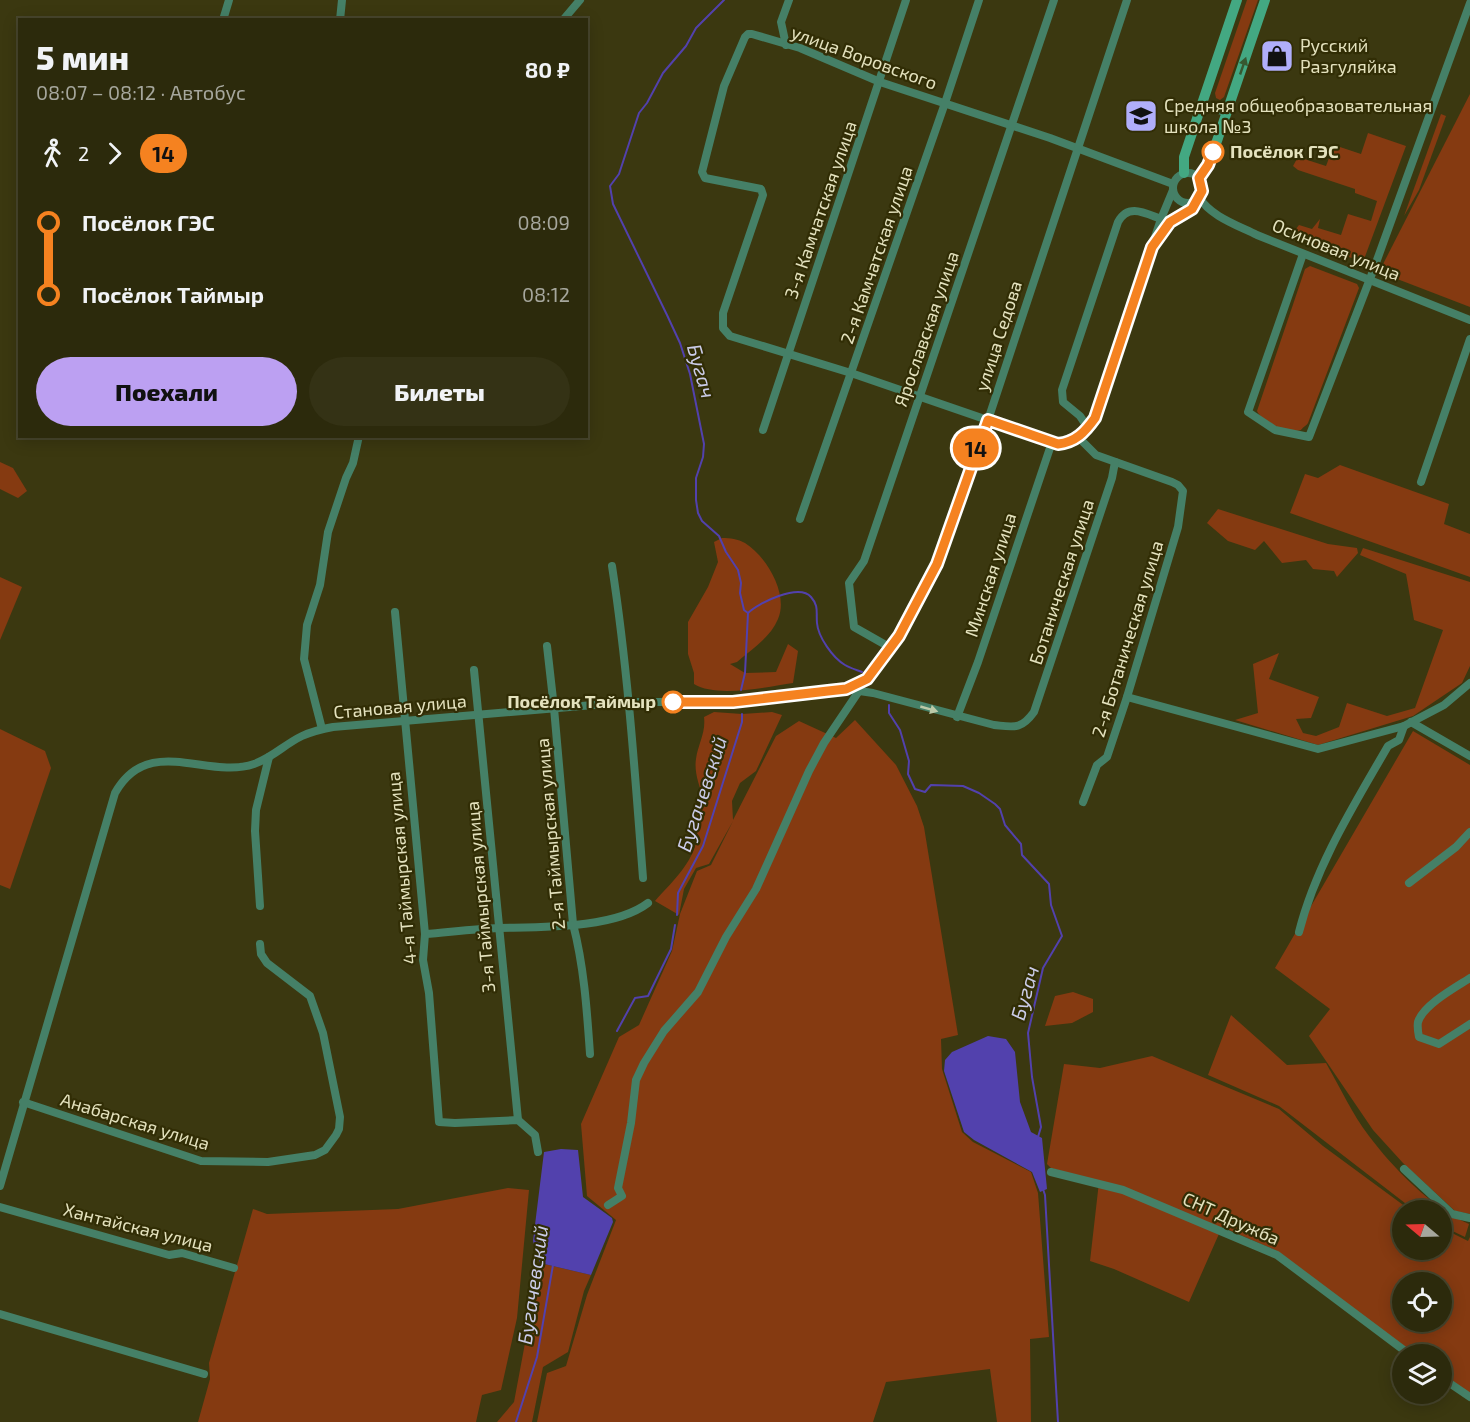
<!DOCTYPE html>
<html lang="ru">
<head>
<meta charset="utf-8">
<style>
  body { margin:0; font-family:"Exo 2",sans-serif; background:#343215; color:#f1f3f6; height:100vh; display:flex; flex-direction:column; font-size:22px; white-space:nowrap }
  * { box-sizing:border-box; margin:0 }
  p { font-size:20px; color:#a6a79d }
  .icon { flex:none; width:33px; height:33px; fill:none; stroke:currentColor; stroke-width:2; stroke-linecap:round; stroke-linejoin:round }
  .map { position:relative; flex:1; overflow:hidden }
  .side { position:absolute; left:18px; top:18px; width:570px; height:420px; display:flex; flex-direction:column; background:#2c2a0c; border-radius:0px; box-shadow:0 3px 15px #0003,0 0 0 2px #48462d }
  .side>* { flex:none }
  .badge { padding:0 12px; border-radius:20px; font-size:21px; line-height:39px }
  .needle { width:39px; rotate:289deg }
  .tools { position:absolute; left:1392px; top:1200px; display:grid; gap:12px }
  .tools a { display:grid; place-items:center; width:60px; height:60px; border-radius:50%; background:#2c2a0c; box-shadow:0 3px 15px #0003,0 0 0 2px #48462d; font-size:30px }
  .map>.badge { position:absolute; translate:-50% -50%; box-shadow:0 0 0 3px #fff }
  .legs { display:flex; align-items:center; gap:9px; height:66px; padding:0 18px; font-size:20px }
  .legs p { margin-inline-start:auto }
  .summary { display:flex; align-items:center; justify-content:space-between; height:102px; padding:0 18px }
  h1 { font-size:33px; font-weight:800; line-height:45px }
  .cta { display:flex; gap:12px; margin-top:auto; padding:12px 18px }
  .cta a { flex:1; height:69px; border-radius:36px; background:#bca0f2; color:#111; font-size:24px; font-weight:800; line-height:69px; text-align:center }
  .cta a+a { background:#343215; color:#f1f3f6 }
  ul { padding:0 18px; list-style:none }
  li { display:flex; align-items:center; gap:21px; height:72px; font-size:22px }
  li i { display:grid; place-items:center; width:9px; height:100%; margin:0 8px; background:currentColor }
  li i::after { content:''; width:15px; height:15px; margin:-8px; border:4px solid; border-radius:50%; background:#2c2a0c }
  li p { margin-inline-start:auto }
  li:first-child i { background:linear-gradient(#0000 50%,currentColor 0) }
  li:last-child i { background:linear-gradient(currentColor 50%,#0000 0) }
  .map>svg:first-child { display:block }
  .green { fill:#853a11; fill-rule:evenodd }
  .water { fill:#5241ad }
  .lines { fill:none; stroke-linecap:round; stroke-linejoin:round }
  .stream { stroke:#5241ad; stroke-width:2 }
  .street { stroke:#458067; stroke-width:8 }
  .secondary { stroke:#43a882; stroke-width:10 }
  .oneway { fill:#375831 }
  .oneway2 { fill:#bccaa8 }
  .line-1-casing { stroke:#fff; stroke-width:14 }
  .line-1 { stroke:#f58220; stroke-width:9 }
  .stop-1-dot { fill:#fff; stroke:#f58220; stroke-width:3 }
  .labels { text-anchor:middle; stroke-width:4.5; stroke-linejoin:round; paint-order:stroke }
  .poi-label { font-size:18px; fill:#e4e2be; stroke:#312d05; text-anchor:start }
  .street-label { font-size:18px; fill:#e4e2be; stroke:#312d05 }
  .stop-label { font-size:18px; font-weight:bold; fill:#e4e2be; stroke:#312d05; text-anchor:start }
  .water-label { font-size:20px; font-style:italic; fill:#cbcce8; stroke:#312d05 }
</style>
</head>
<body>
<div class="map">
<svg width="1470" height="1422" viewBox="0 0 1470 1422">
  <rect width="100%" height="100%" fill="#3b3810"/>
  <!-- green -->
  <g class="green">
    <polygon points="1247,0 1258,0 1224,97 1220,100 1216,98 1215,93"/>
    <polygon points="1470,94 1470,307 1379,272"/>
    <polygon points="1441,114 1446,116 1419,190 1404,216"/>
    <polygon points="1368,133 1406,146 1363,262 1312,244 1310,245 1294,237 1292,234 1299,225 1312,229 1320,219 1318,228 1341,235 1348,214 1371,221 1377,201 1355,193 1355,189 1298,170 1293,166 1298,157 1326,166 1334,145 1361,154"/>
    <path d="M1310,266l47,18 2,4 -51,135c0,1 -7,6 -7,7 -14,4 -38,-7 -44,-19l48,-142z"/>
    <polygon points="0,462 13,468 27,491 18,498 0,489"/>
    <polygon points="1340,465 1449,504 1444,524 1470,534 1470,577 1290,513 1305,474 1318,478"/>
    <polygon points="1218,509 1328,544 1357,548 1358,553 1337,577 1334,571 1313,569 1306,560 1282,563 1264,541 1255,550 1228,541 1207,523"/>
    <path d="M722,538c8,0 16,1 23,5 21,13 44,51 33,76 -8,19 -26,30 -41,43l-7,2 15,9 31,-1 12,-28 10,7 -5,32c-26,4 -77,15 -99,1v-11l-6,-19v-32l20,-35 10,-25 -4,-20z"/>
    <polygon points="1363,548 1470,582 1470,666 1462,683 1413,716 1318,745 1235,720 1258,713 1253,664 1279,653 1269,679 1319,697 1311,718 1296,719 1303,733 1316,736 1339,727 1347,703 1387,716 1415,708 1443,630 1414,620 1406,574 1360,555"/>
    <polygon points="0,577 22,587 0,640"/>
    <path d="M714,712l28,2 30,-2 10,3 -26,56 -16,12 -8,18 1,19 43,-84 23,-15 37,17 19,-18 41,45 21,41 7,21 34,208 -17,4 1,30 20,63 11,10 58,30 7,21 11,144 -19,2 1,83h-34l-7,-53 -104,13 -13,40h-336l10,-49 19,-7 21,-71 29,-75 -29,-24 -6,-72 38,-87 20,-12 33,-74 8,-37 17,-43 14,-6 22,-44 -24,43 -13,4 -12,21 -5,26 -24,-14c15,-17 35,-35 41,-58 4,-19 -5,-25 7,-46 -4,-12 -9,-25 -7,-38 2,-15 10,-26 8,-42z"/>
    <polygon points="0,729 45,751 51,768 10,889 0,885"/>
    <polygon points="1413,731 1470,765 1470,1214 1455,1211 1403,1163 1373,1130 1309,1036 1330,1009 1275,968"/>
    <polygon points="1073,992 1093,999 1093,1012 1072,1023 1045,1026 1055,996"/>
    <path d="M1231,1015l56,50 39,-2c14,24 26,51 43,73 24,32 63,72 100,88l-4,13 -23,-11v-16h-28l-135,-104 -71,-31z"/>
    <path d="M1152,1056l127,53 44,37 87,64h-8v40h40v-22l26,13 2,-4v158l-28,-19v-22h-29l-136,-103 -55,-24 -33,75 -75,-33 -24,-8 9,-79 -48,-14 -4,-4 17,-100 36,4zM1402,1282h40v40h-40z"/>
    <polygon points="508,1188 529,1190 517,1318 501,1390 482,1395 476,1422 198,1422 210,1379 209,1363 253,1209 267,1214 398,1209"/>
    <polygon points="540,1263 591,1275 584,1291 568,1352 543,1367 532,1422 497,1422 514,1402"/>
  </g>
  <!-- water -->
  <g class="water">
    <polygon points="988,1036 1006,1039 1015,1052 1020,1102 1031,1132 1042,1138 1047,1189 1040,1192 1032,1172 974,1140 964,1132 944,1071 945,1060 952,1052"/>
    <polygon points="561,1149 578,1150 583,1197 612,1218 613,1222 591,1275 540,1263 533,1241 544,1152"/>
  </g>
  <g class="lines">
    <!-- stream -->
    <g class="stream">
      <path d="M724,0l-28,28 -10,18 -23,27 -16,30 -8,10 -20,61 -9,12 3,18 54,111 13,28 10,31 14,70 -1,13 -7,21v22l2,13 4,8 17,15 7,16 12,18 3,13 -1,10 4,17 4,3c10,-10 51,-30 63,-16 8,9 5,15 6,26 1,14 16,35 28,42 5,3 12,5 17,7"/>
      <polyline points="741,690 745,673 748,613"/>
      <polyline points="889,705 889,713 900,730 909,761 908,774 915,789 925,792 931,785 963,786 979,793 995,804 1000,809 1005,825 1021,844 1022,855 1049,884 1051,905 1062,936 1043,968 1028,1033 1032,1077 1041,1127 1038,1137"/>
      <polyline points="677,915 678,893 703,846 742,722 742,714"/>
      <polyline points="617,1031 635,998 648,996 671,949 675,925"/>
      <polyline points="1043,1189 1045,1195 1058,1422"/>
      <polyline points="516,1422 537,1357 553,1265"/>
    </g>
    <!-- street -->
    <g class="street">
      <polyline points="223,20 229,0"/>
      <polyline points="340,20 342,0"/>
      <polyline points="563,20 580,0"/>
      <polyline points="786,45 781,22 789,0"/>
      <polyline points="1202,104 1227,113"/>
      <circle cx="1188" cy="188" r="15"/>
      <path d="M1173,190l-12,29 -66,199c-11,14 -19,24 -38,26l-206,-71 -121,-37 -7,-8v-15l40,-118 -2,-6 -56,-11 -3,-6 22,-86 21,-49 3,-3h4l48,14 80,34 170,56 123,46"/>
      <path d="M1199,197c11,19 38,28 58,38l213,85"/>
      <polyline points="1157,239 1170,222 1192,209 1197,199"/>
      <polyline points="1303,254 1248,412 1275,430 1309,437 1373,271 1470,3"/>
      <path d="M1088,428l-8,-12 -17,-14 -1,-12 56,-168c10,-19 27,-9 43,-3"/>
      <polyline points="763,430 906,0"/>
      <polyline points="1079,438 1096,455 1172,482 1178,485 1183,491 1178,527 1127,697 1107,757 1097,765 1083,802"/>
      <polyline points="1421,482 1470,339"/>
      <polyline points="800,519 945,103 979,0"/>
      <path d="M612,566c16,104 23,208 31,312"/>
      <polyline points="395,612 425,934 423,960 429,993 439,1122 455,1123 518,1120 535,1135 538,1152"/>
      <path d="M547,646l7,62 19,216c11,42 14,87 17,130"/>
      <polyline points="891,648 854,627 849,583 864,561 1054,0"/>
      <polyline points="474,670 518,1120"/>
      <polyline points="847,689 867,679 878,667 899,636 937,564 988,420 1127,0"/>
      <polyline points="1127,697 1318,749 1404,726 1444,705 1470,683"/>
      <polyline points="957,717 978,662 1052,442"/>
      <polyline points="1411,722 1470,756"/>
      <polyline points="322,729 304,659 307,625 320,585 328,532 346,478 353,463 359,436"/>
      <polyline points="1409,883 1456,847 1470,832"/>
      <polyline points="260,906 255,831 256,810 269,757"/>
      <path d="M1299,932c17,-67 55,-127 89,-186l11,-6 5,-14"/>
      <path d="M425,934c25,-2 50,-5 74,-6 42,-1 115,1 149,-25"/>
      <path d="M1470,978c-14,9 -47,27 -52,44 -1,5 0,10 1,15l20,7 31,-20"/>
      <polyline points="23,1102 201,1161 268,1162 315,1155 325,1150 336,1135 339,1129 340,1117 323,1033 310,996 267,963 261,954 260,944"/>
      <polyline points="1404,1169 1452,1214 1470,1218"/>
      <polyline points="1051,1172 1123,1190 1277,1255 1409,1354"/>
      <path d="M0,1186l115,-393c34,-60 92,-13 139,-29 18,-6 31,-20 48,-28 9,-4 20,-7 31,-9l296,-25h104l113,-13 27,4 121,32c20,2 27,5 40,-13l78,-234 3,-16"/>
      <polyline points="608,1205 622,1196 618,1188 631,1123 636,1080 644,1063 664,1031 698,992 726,937 756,889 809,771 824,743 859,691"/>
      <polyline points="0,1207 169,1255 182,1253 234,1268"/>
      <polyline points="0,1314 204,1374"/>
      <polyline points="1442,1378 1470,1397"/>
    </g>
    <!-- secondary -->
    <g class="secondary">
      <polyline points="1184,173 1184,157 1237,0"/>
      <polyline points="1199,179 1208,165 1218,138 1265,0"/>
    </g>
  </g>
  <!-- one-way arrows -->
  <defs><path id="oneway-solid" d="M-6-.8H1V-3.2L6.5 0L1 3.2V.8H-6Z" transform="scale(1.5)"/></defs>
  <use class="oneway" href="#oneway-solid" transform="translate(1243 66) rotate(-71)"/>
  <use class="oneway2" href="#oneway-solid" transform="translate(929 709) rotate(16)"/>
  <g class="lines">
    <defs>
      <path id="line-1" d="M673,702h60l95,-11 18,-2 21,-10 32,-43 38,-72 51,-144 70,24c18,-2 27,-12 37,-26l57,-171 18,-25 22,-13 10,-18 -3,-13 9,-13 5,-13"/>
    </defs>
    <!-- line-1 casing -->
    <use href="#line-1" class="line-1-casing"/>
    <!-- line-1 -->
    <use href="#line-1" class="line-1"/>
  </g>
  <!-- icons -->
  <defs>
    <symbol id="shop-square" viewBox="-11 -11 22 22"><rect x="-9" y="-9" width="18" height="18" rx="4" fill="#b0aefa" stroke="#312d05"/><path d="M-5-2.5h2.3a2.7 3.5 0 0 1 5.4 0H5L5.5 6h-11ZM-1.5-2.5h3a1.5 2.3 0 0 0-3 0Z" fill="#111"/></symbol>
    <symbol id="school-square" viewBox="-11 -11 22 22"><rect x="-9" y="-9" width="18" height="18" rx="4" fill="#b0aefa" stroke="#312d05"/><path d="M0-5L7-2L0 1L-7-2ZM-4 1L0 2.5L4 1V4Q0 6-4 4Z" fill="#111"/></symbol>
  </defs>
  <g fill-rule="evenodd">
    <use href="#shop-square" x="1258" y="37" width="38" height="38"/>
    <use href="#school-square" x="1122" y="97" width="38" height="38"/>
  </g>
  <!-- markers -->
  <g class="stop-1-dot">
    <circle cx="1213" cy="152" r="10"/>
    <circle cx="673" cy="702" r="10"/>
  </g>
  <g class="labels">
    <!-- poi labels -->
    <g class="poi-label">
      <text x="1300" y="52">Русский<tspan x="1300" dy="21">Разгуляйка</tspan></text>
      <text x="1164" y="112">Средняя общеобразовательная<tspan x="1164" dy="21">школа №3</tspan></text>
    </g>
    <!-- street labels -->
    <g class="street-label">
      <text transform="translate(864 58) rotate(20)" y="6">улица Воровского</text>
      <text transform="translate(821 210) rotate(-71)" y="6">3-я Камчатская улица</text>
      <text transform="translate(1336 250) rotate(22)" y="6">Осиновая улица</text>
      <text transform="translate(877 255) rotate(-71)" y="6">2-я Камчатская улица</text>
      <text transform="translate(927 329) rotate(-71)" y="6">Ярославская улица</text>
      <text transform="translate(999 336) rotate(-72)" y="6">улица Седова</text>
      <text transform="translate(991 575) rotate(-72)" y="6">Минская улица</text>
      <text transform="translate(1062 582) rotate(-72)" y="6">Ботаническая улица</text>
      <text transform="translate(1128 639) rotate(-73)" y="6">2-я Ботаническая улица</text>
      <text transform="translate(400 707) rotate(-5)" y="6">Становая улица</text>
      <text transform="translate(551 834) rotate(-95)" y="6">2-я Таймырская улица</text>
      <text transform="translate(402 868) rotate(-95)" y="6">4-я Таймырская улица</text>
      <text transform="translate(481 897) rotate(-95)" y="6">3-я Таймырская улица</text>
      <text transform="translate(135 1122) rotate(17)" y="6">Анабарская улица</text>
      <text transform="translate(1231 1219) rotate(24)" y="6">СНТ Дружба</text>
      <text transform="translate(138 1228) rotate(14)" y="6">Хантайская улица</text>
    </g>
    <!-- stop labels -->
    <g class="stop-label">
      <text x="1230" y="158">Посёлок ГЭС</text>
      <text x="656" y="708" text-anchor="end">Посёлок Таймыр</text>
    </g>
    <!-- water labels -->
    <g class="water-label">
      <text transform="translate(701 371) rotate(74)" y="7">Бугач</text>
      <text transform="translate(702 794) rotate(-72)" y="7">Бугачевский</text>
      <text transform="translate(1025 993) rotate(-74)" y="7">Бугач</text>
      <text transform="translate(533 1285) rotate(-82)" y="7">Бугачевский</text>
    </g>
  </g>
</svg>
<div class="tools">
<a><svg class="needle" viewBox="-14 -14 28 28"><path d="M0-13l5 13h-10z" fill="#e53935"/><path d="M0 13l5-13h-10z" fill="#a6a79d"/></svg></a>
<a><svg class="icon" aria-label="locate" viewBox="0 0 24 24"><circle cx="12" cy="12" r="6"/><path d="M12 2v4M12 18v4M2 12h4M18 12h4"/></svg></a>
<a><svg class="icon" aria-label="layers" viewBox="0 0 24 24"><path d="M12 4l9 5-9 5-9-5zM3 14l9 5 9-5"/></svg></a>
</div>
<b class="badge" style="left:976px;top:448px;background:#f58220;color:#111">14</b>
<section class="side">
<div class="summary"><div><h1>5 мин</h1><p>08:07 – 08:12 · Автобус</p></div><b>80 ₽</b></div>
<div class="legs"><svg class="icon" aria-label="walk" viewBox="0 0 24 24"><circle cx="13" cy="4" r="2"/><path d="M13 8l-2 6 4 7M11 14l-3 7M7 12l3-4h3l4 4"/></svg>2<svg class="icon" aria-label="forward" viewBox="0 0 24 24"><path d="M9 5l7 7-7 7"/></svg><b class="badge" style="background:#f58220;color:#111">14</b></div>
<ul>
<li><i style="color:#f58220"></i><b>Посёлок ГЭС</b><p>08:09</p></li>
<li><i style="color:#f58220"></i><b>Посёлок Таймыр</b><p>08:12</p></li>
</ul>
<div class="cta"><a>Поехали</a><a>Билеты</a></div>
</section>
</div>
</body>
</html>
